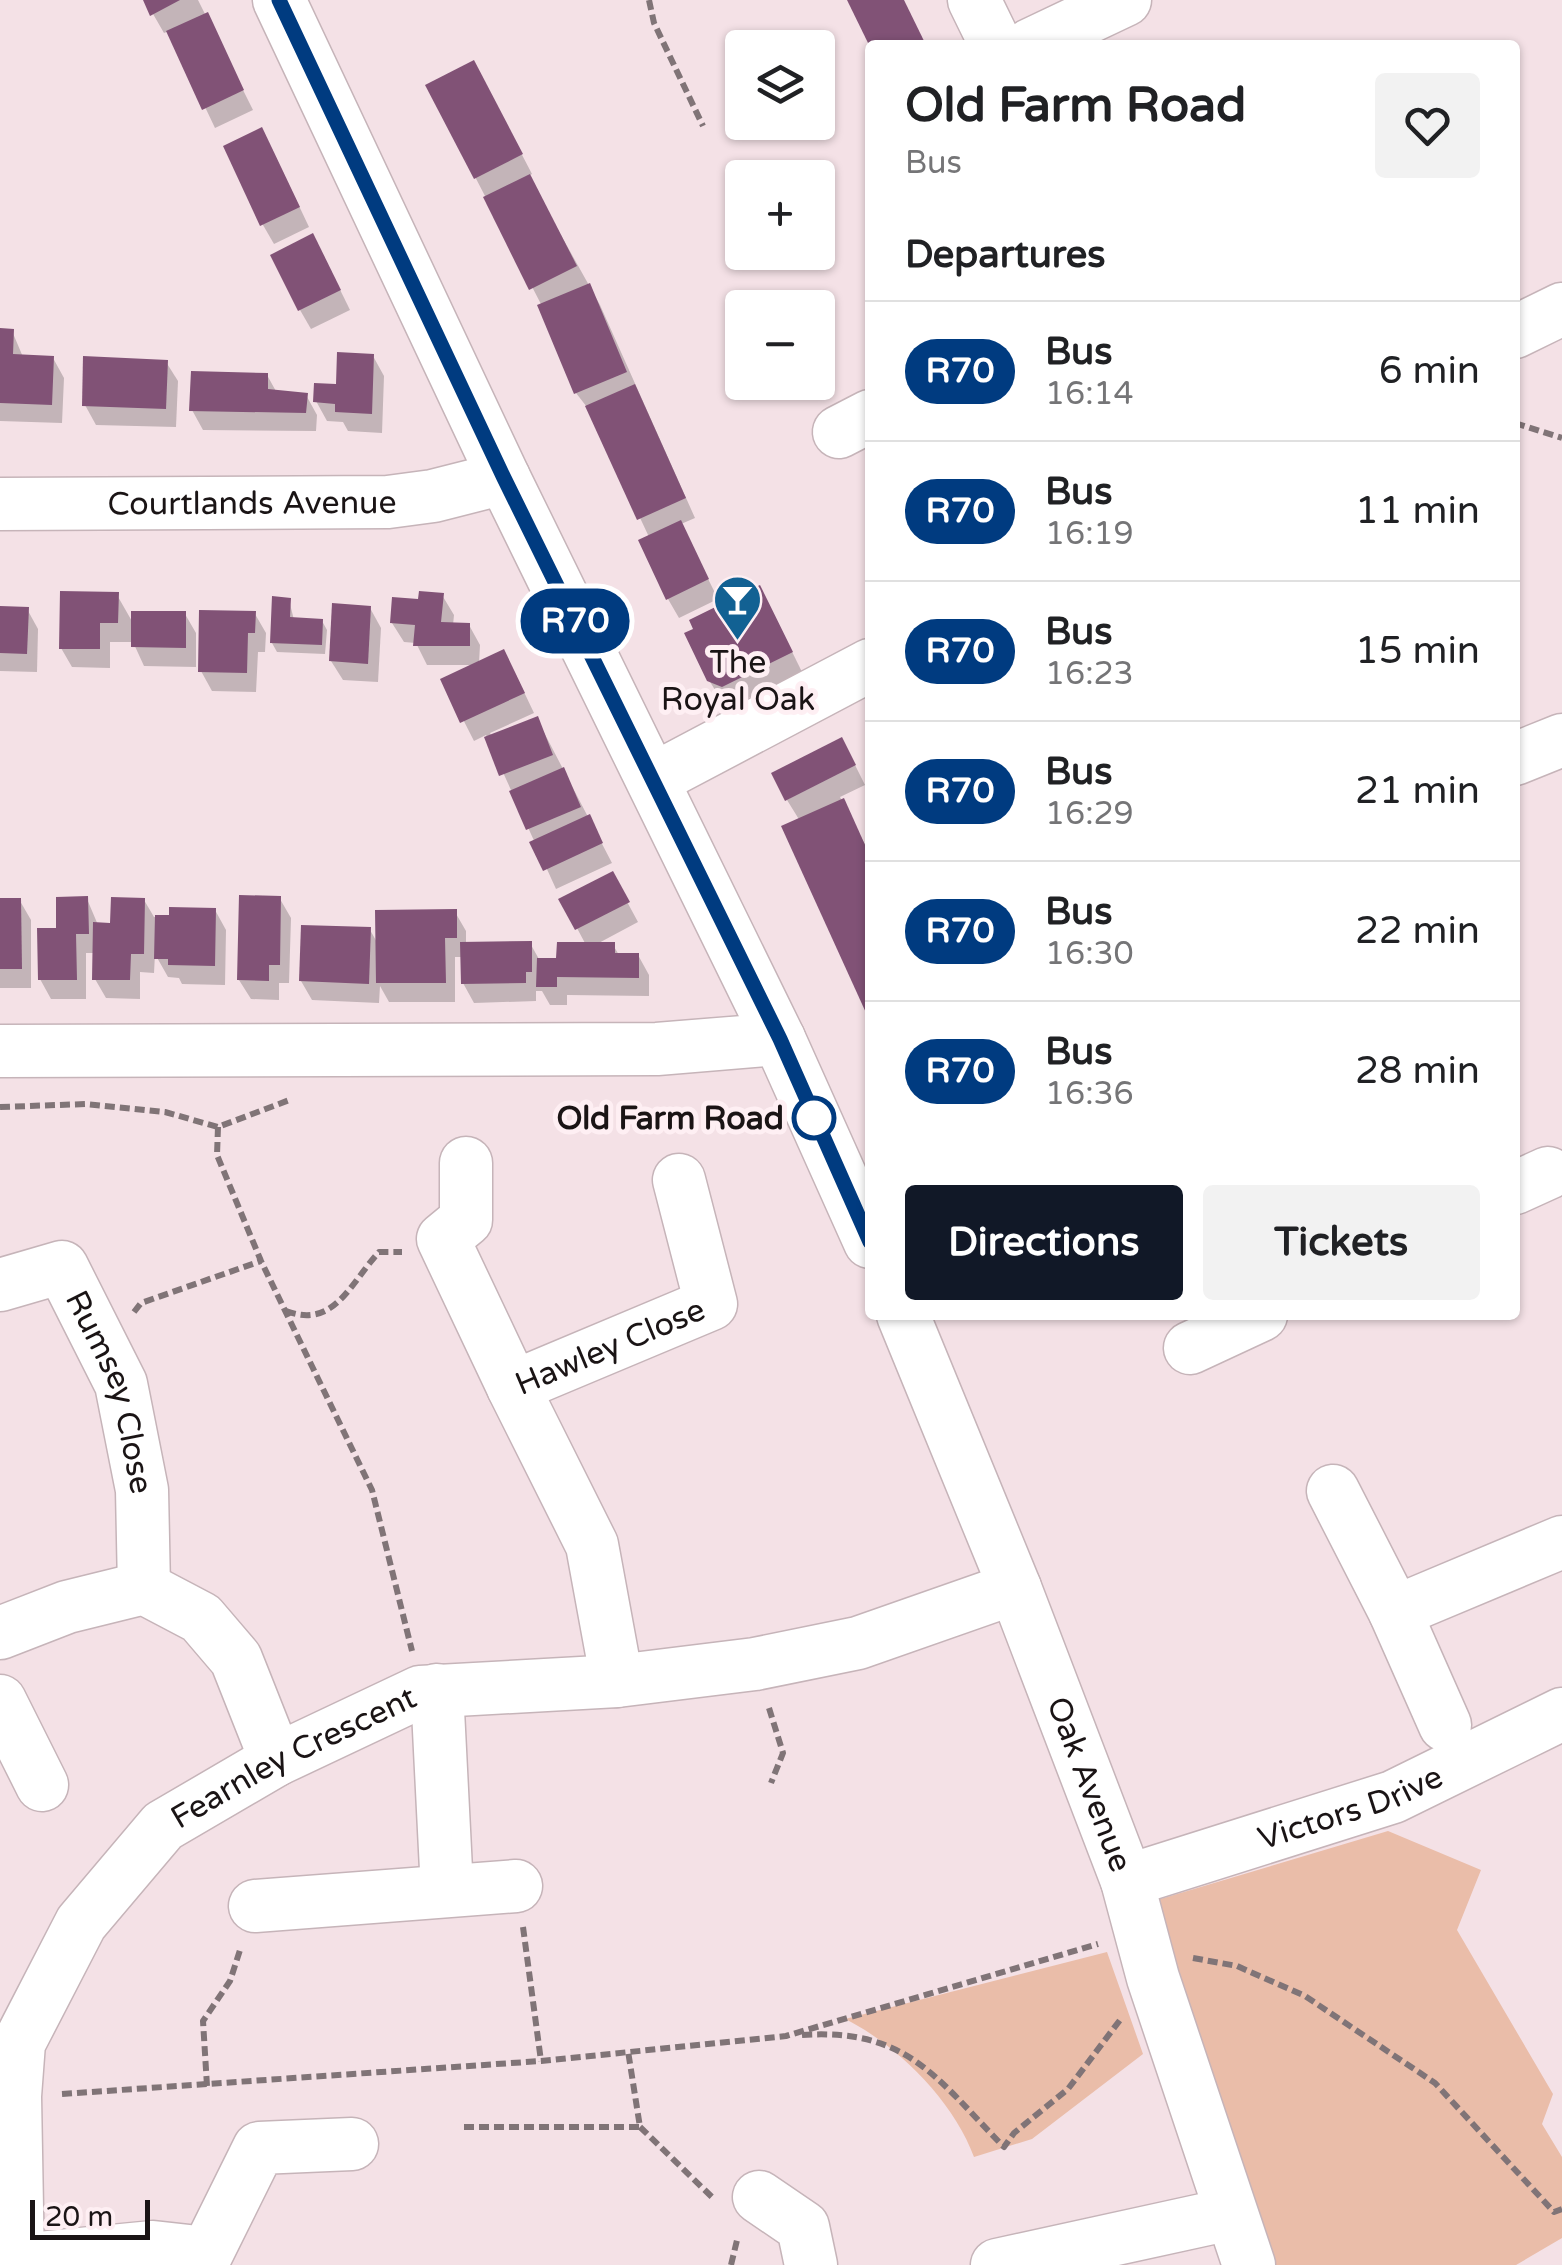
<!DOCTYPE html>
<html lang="en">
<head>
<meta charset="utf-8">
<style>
  body { margin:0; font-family:"Varela Round",sans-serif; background:#f2f2f2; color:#202124; height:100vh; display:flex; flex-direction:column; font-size:38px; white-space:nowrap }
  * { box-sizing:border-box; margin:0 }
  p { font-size:32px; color:#757577 }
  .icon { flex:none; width:55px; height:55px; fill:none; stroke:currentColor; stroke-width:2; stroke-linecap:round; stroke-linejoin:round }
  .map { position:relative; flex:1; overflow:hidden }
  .side { position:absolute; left:865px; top:40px; width:655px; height:1280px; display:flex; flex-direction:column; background:#fff; border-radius:10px; box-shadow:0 2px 8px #0004 }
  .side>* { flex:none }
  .badge { padding:0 20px; border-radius:32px; font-size:35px; line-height:65px }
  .fabs { position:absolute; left:725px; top:30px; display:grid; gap:20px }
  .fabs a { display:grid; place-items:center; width:110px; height:110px; border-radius:10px; background:#fff; box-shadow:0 2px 8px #0004; font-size:50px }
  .scale { position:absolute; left:30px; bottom:25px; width:120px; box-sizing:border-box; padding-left:10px; border:5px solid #1a1415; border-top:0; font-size:28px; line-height:35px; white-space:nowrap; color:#1a1415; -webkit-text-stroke:8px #feeff3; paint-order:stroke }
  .map>.badge { position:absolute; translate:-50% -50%; box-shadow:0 0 0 5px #fff }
  h2 { padding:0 40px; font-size:38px; line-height:90px }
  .round { display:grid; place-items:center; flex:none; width:105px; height:105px; border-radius:10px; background:#f2f2f2 }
  .head { display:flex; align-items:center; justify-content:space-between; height:170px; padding:0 40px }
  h1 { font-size:48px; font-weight:700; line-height:75px }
  .cta { display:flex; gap:20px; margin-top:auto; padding:20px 40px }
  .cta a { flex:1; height:115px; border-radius:10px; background:#111827; color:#fff; font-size:40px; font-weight:700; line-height:115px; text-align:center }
  .cta a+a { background:#f2f2f2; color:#202124 }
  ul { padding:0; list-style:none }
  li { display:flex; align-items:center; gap:30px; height:140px; padding:0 40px; border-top:2px solid #e0e0e0 }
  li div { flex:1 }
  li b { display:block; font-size:38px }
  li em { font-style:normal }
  li .badge { min-width:110px; font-weight:700; text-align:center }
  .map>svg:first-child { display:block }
  .green { fill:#eabda9 }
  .shadow { fill:#0003 }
  .building { fill:#815276 }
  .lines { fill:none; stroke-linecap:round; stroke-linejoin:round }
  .minor-casing { stroke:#c6b4b9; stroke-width:55 }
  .path { stroke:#807477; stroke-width:6; stroke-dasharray:10 5; stroke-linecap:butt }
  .minor { stroke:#fff; stroke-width:52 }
  .line-casing { stroke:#fff; stroke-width:22 }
  .line { stroke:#003b80; stroke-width:15 }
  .stop-dot { fill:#fff; stroke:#003b80; stroke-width:5 }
  .labels { text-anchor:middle; stroke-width:10; stroke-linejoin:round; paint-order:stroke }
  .street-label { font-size:32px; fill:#1a1415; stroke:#feeff3 }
  .poi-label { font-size:32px; fill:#1a1415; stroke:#feeff3 }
  .stop-label { font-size:32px; font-weight:bold; fill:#1a1415; stroke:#feeff3; text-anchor:end }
</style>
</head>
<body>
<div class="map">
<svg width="1562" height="2265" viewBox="0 0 1562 2265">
  <rect width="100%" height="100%" fill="#f4e1e6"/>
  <!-- green -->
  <g class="green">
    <polygon points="1388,1831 1481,1870 1457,1930 1553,2094 1542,2124 1562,2157 1562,2238 1516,2265 1266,2265 1157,1900"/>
    <path d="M1107,1952l36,102 -111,85 -58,18c-20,-55 -76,-112 -129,-138z"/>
  </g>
  <!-- shadow -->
  <g class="shadow">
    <polygon points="145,0 198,0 253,110 215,128 169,31 164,33"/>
    <polygon points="484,82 532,174 528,176 600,305 695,518 681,524 718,599 679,618 668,599 649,537 590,411 576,393 542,306 428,86"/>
    <polygon points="272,149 309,227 274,244 263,225"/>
    <polygon points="323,255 350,310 311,329 300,310"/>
    <polygon points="0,331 12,331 23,357 53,358 64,378 62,423 0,421"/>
    <polygon points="373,356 384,376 382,433 348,431 343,422 327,421 316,401"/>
    <polygon points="166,362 178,381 176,427 96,425 85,405"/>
    <polygon points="267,375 277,393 306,395 317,415 316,431 203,430 192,410"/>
    <polygon points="117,595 133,623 185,614 196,633 196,667 144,666 133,642 110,642 110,668 72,667 61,648"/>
    <polygon points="442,595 454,615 453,625 469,625 480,645 479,663 514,671 534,713 490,733 492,737 537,719 612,863 556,889 486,735 474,741 443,680 475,665 427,665 416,643 404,642 392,623 421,601"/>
    <polygon points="289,600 294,620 322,621 327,630 325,654 277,652 272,643"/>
    <polygon points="770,607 802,672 734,705 721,700 709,680"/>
    <polygon points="0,608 27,609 38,629 37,672 0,671"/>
    <polygon points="370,608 381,628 378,682 343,680 331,661"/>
    <polygon points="255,614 266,633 265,652 258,652 256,692 212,691 201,671"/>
    <polygon points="852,759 865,785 840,797 870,854 870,1015 785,827 800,821 787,800"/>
    <polygon points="612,874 638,922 595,945 613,945 619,955 638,955 649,975 649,996 567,995 567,1005 550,1005 542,991 536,991 536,1001 474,1003 463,983 463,957 455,957 455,1002 389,1002 380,986 379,1003 312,1000 301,981 370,930 378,944 455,912 466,931 466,945 530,943 540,961 559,961 586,945 562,900"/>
    <polygon points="87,899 98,925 113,925 144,900 154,917 215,910 226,930 225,985 182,984 179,978 168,977 155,954 154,973 140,972 140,999 106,998 95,979 95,953 86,953 86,999 51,999 40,979 59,930"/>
    <polygon points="280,899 291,918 289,983 279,983 279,1000 251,999 239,980"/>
    <polygon points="0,901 20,901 31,920 31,988 0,988"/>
  </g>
  <!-- building -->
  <g class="building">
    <polygon points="143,0 180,0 150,16"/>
    <polygon points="847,0 904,0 926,45 869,45"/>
    <polygon points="208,12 244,90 202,110 166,31"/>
    <polygon points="474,60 523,154 474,179 425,85"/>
    <polygon points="262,127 300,207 260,226 223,146"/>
    <polygon points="530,174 577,266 529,290 483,197"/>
    <polygon points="313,233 341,290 298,311 270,255"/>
    <polygon points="590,283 627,372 574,394 537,305"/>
    <polygon points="0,328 14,329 13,354 54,356 52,405 0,403"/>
    <polygon points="337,352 374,354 372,414 335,412 335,404 313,402 314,383 336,384"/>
    <polygon points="83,356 168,360 166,409 82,406"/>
    <polygon points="191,371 268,373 268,389 308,393 306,413 189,411"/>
    <polygon points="635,384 686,498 637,520 585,406"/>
    <polygon points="681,520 709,579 666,600 638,540"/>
    <polygon points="760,585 793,652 722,687 707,681 684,633 693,629 689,620"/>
    <polygon points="60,591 119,592 118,623 100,623 100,649 59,649"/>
    <polygon points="419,591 444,593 441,622 470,623 470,646 413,646 415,625 390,623 392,597 418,599"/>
    <polygon points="272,596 291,598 290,617 323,619 322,645 270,643"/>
    <polygon points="332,603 371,606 368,664 329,661"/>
    <polygon points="0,606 29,607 27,654 0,653"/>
    <polygon points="199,610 256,611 255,633 248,633 247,673 198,672"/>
    <polygon points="131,611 186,611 186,648 131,647"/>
    <polygon points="504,649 525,693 460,723 440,679"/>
    <polygon points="538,716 553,755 499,776 484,737"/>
    <polygon points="842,737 856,765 785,801 771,773"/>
    <polygon points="564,767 581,807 526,830 509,791"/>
    <polygon points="844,798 870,856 867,1015 781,826"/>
    <polygon points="590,814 603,843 543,871 529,842"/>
    <polygon points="613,871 630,902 575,930 558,899"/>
    <polygon points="239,895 281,896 280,965 269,965 269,981 237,980"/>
    <polygon points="88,896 89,934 76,934 77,980 38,980 37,928 56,928 56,897"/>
    <polygon points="111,897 145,898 144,954 131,954 130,980 92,980 93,922 110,923"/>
    <polygon points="0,898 21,898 22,969 0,969"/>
    <polygon points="169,907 216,908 215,966 168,965 168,959 154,959 155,915 169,915"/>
    <polygon points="457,909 457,938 445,938 446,983 376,983 375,910"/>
    <polygon points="301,925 371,927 369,984 299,981"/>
    <polygon points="532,941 532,972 526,972 526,983 461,984 460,942"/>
    <polygon points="557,942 615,942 615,953 639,953 639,978 557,977 557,987 536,987 537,958 556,958"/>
  </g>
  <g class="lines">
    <defs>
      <g id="minor">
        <polyline points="279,0 504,478 779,1039 870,1242"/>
        <polyline points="974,0 996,45"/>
        <polyline points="1030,45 1125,0"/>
        <polyline points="1515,332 1562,309"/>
        <polyline points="839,432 870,416"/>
        <path id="s1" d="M0,504l388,-2 45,-6 71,-18"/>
        <polyline points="1515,759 1562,740"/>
        <polyline points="654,779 870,665"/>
        <polyline points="0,1051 657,1049 779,1039"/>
        <polyline points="466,1163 466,1220 443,1239 513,1387"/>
        <polyline points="1515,1188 1548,1173"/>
        <path id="s2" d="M0,1285l62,-18 59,117 21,106 2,98"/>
        <path id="s3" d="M903,1315l112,273 112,293 26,97 96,287"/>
        <polyline points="1190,1348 1261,1315"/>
        <polyline points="1333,1491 1395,1612 1445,1725"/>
        <polyline points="1395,1612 1562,1542"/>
        <polyline points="0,1633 67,1607 144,1588 201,1618 236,1659 276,1760"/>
        <path id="s4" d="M617,1681l-25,-136 -79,-158 198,-83 -32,-124"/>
        <polyline points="437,1690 447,1890"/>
        <polyline points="0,1701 42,1785"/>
        <path id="s5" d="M1127,1881l266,-84 169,-83"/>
        <polyline points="255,1906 516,1886"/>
        <polyline points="759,2197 803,2227 811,2265"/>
        <polyline points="19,2260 153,2247 207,2253 259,2148 352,2144"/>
        <path id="s6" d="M18,2265l-3,-169 4,-53 62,-120 82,-97 113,-66 144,-68 197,-11 138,-17 103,-21 157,-55"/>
        <polyline points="997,2265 1230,2214"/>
      </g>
    </defs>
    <!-- minor casing -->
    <use href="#minor" class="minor-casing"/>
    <!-- path -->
    <g class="path">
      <polyline points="649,0 654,23 703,126"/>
      <polyline points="1515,423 1562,438"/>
      <polyline points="0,1107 86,1104 165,1112 218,1127 292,1099"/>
      <polyline points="218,1127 217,1155 261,1261 372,1490 412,1651"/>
      <path d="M286,1311c48,18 63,-26 93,-59h23"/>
      <polyline points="134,1312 141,1303 261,1261"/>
      <polyline points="769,1708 783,1753 771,1783"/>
      <polyline points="523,1927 541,2061"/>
      <polyline points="1193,1958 1237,1966 1305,1996 1435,2083 1554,2212 1562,2209"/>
      <path d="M802,2035c106,-7 134,43 202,112l10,-14 54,-44 52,-69"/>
      <polyline points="207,2086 203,2021 230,1981 241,1947"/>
      <polyline points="62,2094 541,2061 786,2036 1098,1944"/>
      <polyline points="464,2127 640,2127 628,2051"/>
      <polyline points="640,2127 714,2199"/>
      <polyline points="731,2265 738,2236"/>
    </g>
    <!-- minor -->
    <use href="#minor" class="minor"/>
  </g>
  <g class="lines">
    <defs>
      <polyline id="line" points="279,0 504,478 780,1039 870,1242"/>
    </defs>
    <!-- line casing -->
    <use href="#line" class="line-casing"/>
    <!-- line -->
    <use href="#line" class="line"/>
  </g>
  <!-- icons -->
  <defs>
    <symbol id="bar-pin" viewBox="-11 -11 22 30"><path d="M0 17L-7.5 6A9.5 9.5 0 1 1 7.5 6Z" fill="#126193" stroke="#feeff3"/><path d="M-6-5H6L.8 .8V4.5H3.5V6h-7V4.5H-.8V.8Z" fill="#fff"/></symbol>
  </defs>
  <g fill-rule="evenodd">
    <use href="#bar-pin" x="710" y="572" width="55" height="75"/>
  </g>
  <!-- markers -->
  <circle class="stop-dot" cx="814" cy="1118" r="20"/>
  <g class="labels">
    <!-- street labels -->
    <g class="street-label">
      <text dy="11" stroke="none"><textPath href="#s1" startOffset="252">Courtlands Avenue</textPath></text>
      <text dy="11" stroke="none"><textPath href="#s4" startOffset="420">Hawley Close</textPath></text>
      <text dy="11" stroke="none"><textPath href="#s2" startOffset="200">Rumsey Close</textPath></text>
      <text dy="11" stroke="none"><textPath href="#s6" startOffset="632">Fearnley Crescent</textPath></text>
      <text dy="11" stroke="none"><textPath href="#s3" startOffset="505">Oak Avenue</textPath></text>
      <text dy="11" stroke="none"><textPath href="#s5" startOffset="235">Victors Drive</textPath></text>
    </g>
    <!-- poi labels -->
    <g class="poi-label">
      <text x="738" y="673">The<tspan x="738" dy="37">Royal Oak</tspan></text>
    </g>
    <!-- stop labels -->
    <g class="stop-label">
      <text x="784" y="1129">Old Farm Road</text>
    </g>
  </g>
</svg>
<div class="fabs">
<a><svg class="icon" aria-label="layers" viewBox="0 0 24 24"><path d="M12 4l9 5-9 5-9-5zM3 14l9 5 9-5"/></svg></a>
<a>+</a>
<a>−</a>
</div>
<div class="scale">20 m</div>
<b class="badge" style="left:575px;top:621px;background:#003b80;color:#fff">R70</b>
<section class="side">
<div class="head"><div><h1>Old Farm Road</h1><p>Bus</p></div><a class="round"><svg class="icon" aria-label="heart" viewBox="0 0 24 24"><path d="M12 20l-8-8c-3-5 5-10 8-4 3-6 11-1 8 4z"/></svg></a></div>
<h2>Departures</h2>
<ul>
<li><span class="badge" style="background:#003b80;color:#fff">R70</span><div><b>Bus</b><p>16:14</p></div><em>6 min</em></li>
<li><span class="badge" style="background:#003b80;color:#fff">R70</span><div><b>Bus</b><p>16:19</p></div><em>11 min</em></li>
<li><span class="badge" style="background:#003b80;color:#fff">R70</span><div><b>Bus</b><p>16:23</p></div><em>15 min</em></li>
<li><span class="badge" style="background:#003b80;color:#fff">R70</span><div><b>Bus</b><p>16:29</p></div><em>21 min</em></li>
<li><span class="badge" style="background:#003b80;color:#fff">R70</span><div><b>Bus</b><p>16:30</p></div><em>22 min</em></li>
<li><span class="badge" style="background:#003b80;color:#fff">R70</span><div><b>Bus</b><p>16:36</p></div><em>28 min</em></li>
</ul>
<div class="cta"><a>Directions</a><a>Tickets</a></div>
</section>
</div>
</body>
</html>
